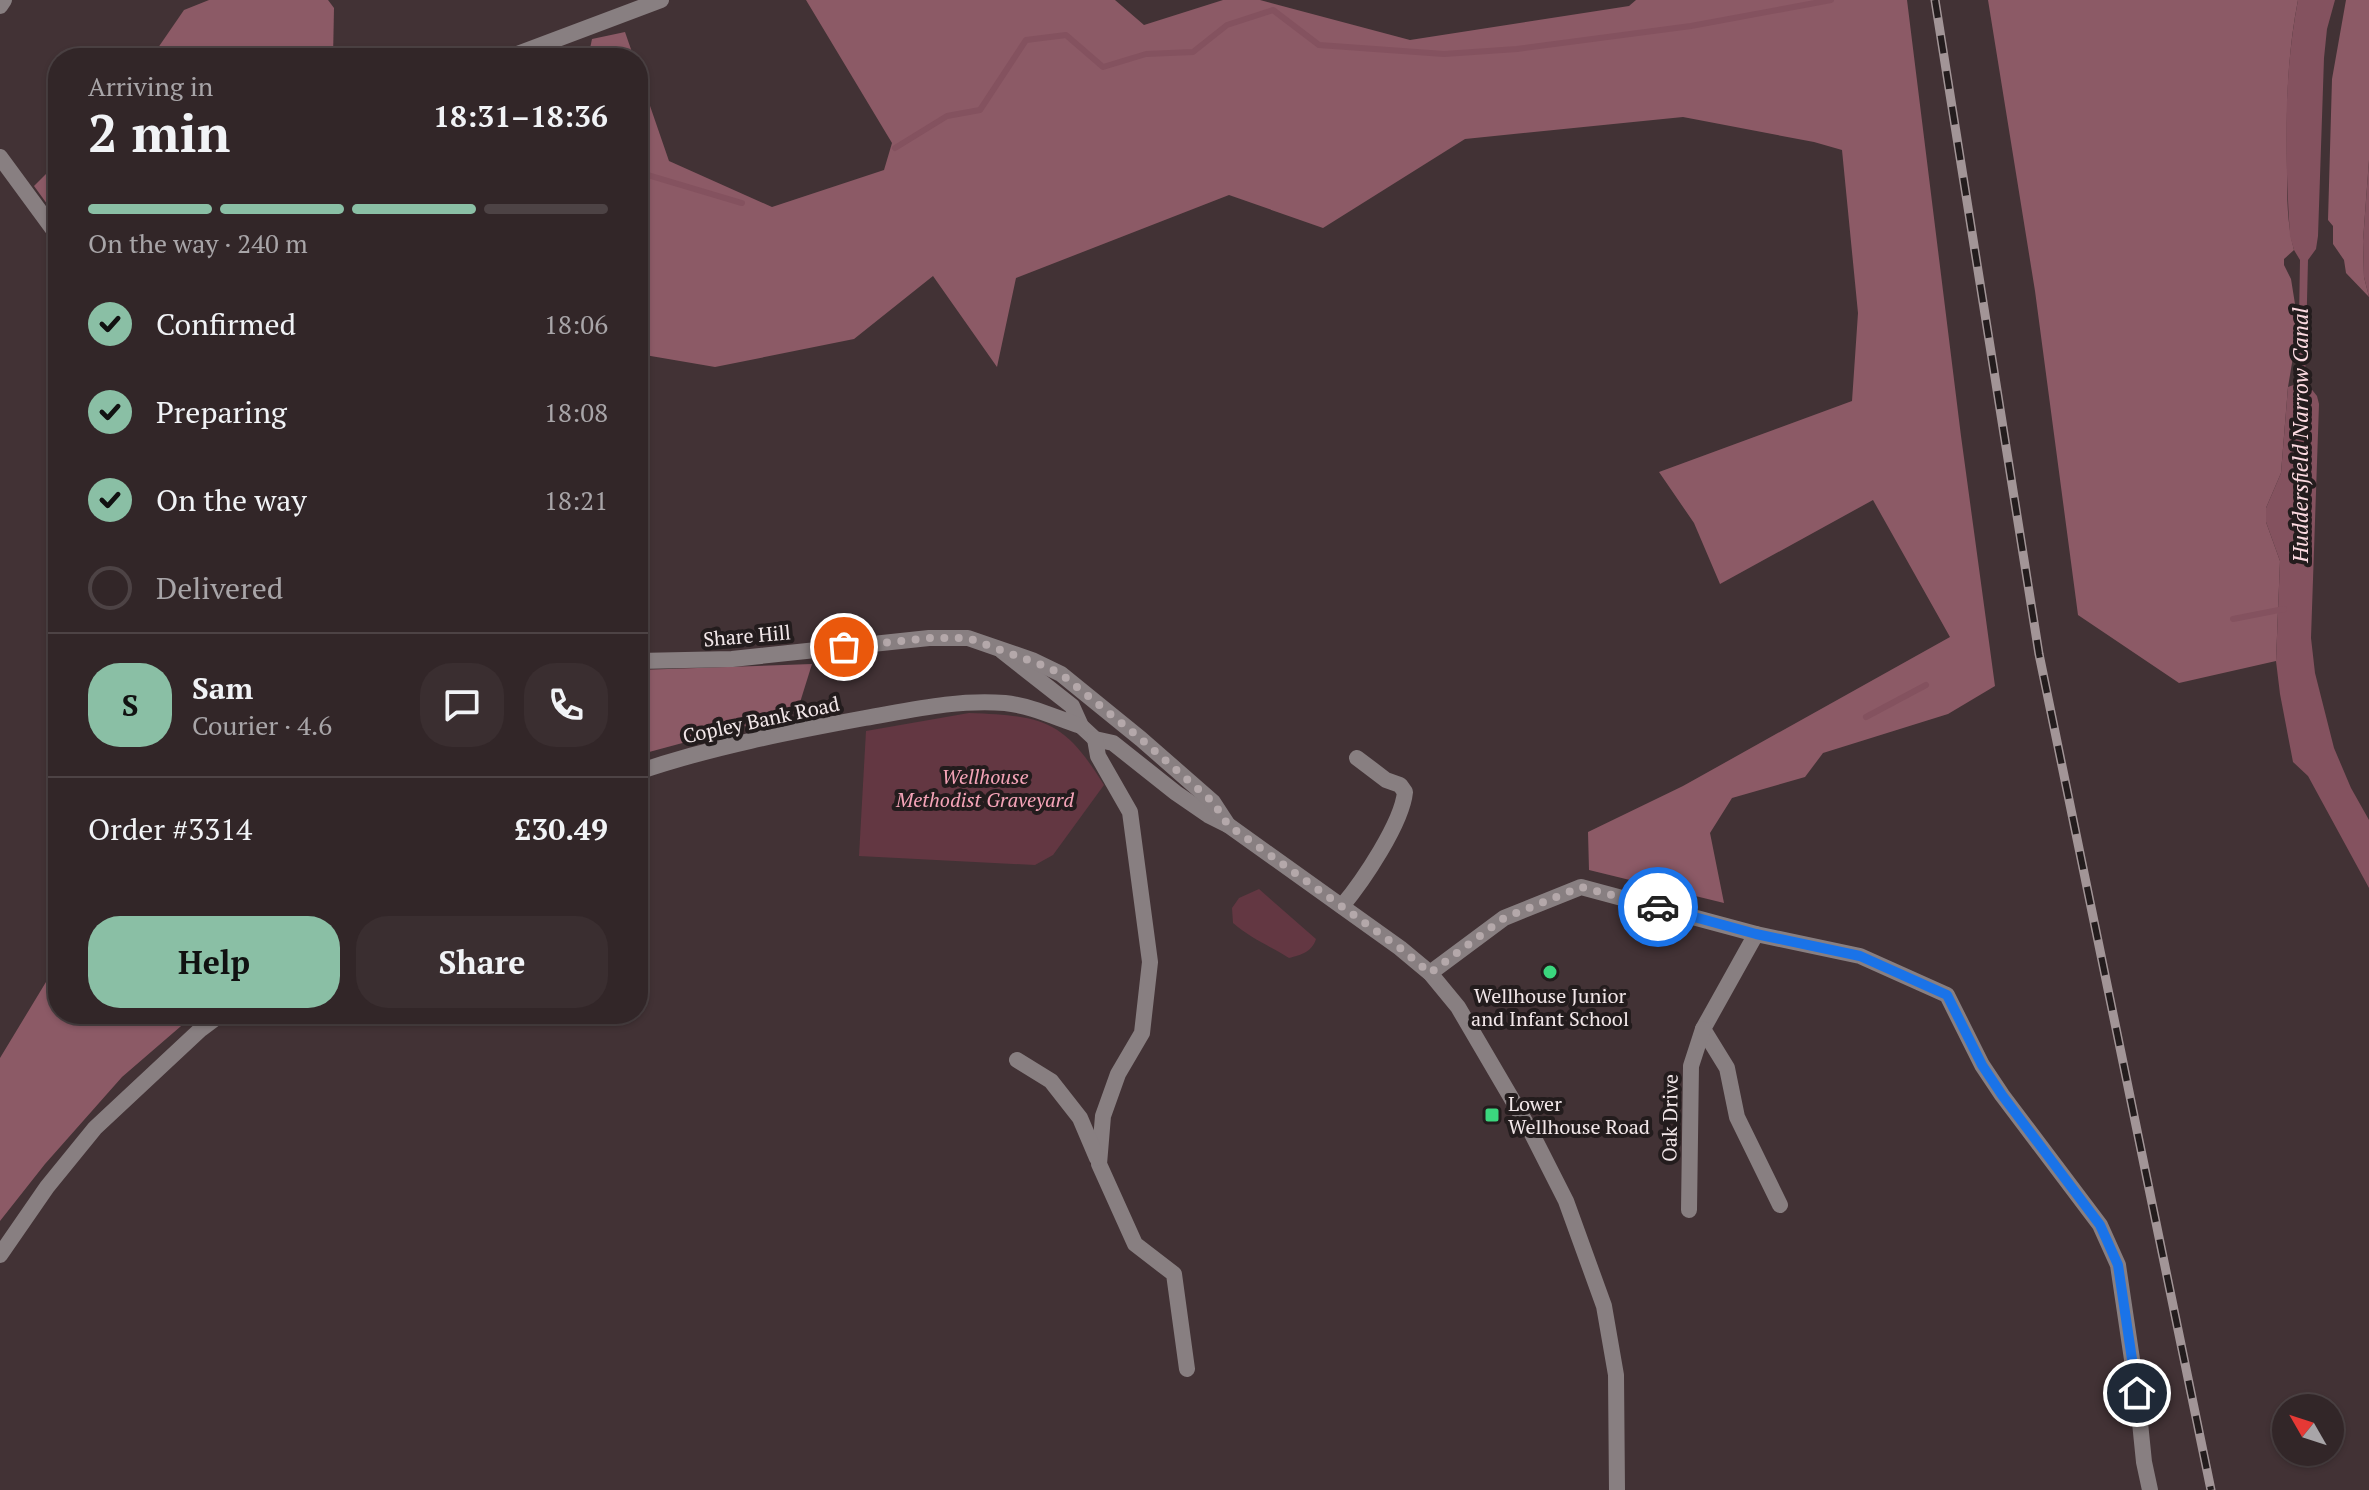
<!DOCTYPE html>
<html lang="en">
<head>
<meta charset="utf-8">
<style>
	body { margin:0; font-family:"PT Serif",serif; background:#3a2e30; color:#f1f3f6; height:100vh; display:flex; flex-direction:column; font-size:30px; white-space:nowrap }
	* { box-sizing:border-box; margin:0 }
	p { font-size:26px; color:#a8a5a8 }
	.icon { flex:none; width:44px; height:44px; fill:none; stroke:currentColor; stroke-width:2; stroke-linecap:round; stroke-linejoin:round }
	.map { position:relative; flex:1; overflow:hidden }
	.sheet { position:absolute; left:48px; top:48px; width:600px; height:976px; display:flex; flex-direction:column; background:#322628; border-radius:32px; box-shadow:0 2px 6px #0004,0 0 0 2px #4d4345 }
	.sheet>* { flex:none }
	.needle { width:52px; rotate:309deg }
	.fabs { position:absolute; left:2272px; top:1394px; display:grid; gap:16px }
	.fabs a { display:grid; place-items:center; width:72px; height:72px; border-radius:50%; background:#322628; box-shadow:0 2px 6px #0004,0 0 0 2px #4d4345; font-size:40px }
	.pin { position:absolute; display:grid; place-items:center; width:68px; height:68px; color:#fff; margin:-34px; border:4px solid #fff; border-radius:50%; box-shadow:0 2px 8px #0007 }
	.courier { position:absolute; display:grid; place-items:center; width:80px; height:80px; margin:-40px; border:6px solid #1a73e8; border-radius:50%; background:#fff; color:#222; box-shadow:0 2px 10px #0007 }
	.summary em { font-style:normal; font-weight:800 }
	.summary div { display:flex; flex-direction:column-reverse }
	.summary { display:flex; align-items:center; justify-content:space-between; height:136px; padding:0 40px }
	h1 { font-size:52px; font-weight:800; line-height:60px }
	.bar { display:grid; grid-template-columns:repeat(4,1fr); gap:12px 8px; align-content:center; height:96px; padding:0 40px }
	.bar i { height:10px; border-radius:6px; background:#4d4345 }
	.bar .current { background:#8abfa5 }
	.bar p { grid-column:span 4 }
	.line { display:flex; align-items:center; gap:20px; padding:0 40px; border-top:2px solid #4d4345 }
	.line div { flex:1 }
	.round { display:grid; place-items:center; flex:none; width:84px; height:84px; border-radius:32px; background:#3a2e30 }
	ol { padding:0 40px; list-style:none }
	li { display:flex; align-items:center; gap:24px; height:88px }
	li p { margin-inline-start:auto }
	li .icon { padding:8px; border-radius:50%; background:#8abfa5; color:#111; stroke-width:4 }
	li:last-child { color:#a8a5a8 }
	li i { width:44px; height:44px; border:4px solid #4d4345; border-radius:50% }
	.action { display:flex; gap:16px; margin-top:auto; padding:16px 40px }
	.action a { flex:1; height:92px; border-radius:32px; background:#8abfa5; color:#111; font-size:32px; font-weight:800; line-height:92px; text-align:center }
	.action a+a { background:#3a2e30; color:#f1f3f6 }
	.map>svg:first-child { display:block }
	.green { fill:#633742 }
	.forest { fill:#8c5a66 }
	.water { fill:#84525f }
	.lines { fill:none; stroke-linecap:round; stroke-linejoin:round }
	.stream { stroke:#84525f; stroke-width:6 }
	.minor { stroke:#887f81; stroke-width:16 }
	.tertiary { stroke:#887f81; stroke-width:16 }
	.rail-casing { stroke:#a29597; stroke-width:9 }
	.rail { stroke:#231c1d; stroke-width:6; stroke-dasharray:18; stroke-linecap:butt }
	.done { stroke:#b4a8aa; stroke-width:8; stroke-dasharray:0 14.4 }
	.route { stroke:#1a73e8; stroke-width:10 }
	.poi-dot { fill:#3bd77e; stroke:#231c1d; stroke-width:3 }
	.labels { text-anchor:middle; stroke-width:8; stroke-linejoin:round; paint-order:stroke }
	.street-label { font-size:20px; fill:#f2e7e9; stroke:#231c1d }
	.park-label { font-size:20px; font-style:italic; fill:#f5a4b8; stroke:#231c1d }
	.poi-label { font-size:20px; fill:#f2e7e9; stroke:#231c1d }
	.water-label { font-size:22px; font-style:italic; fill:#fcdae1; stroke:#231c1d }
</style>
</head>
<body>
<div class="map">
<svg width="2369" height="1490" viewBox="0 0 2369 1490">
	<rect width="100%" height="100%" fill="#423235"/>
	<!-- green -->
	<g class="green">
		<path d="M969,713C1043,716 1063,719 1104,785L1053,855L1035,865L859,856L866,731Z"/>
		<path d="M1259,889L1316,939C1312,952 1301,955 1289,958C1270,946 1250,938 1233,923L1232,908L1239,898Z"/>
	</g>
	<!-- forest -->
	<g class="forest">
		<path d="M209,0H328L334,8L333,58H151L184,10Z"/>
		<path d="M806,0H1115L1144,25L1223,0H1260L1410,40L1629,6L1636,0H1907L1961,436L1995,686L1948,714L1823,753L1805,777L1732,798L1710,833L1724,903L1589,870L1588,832L1683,786L1950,637L1873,500L1720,584L1694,523L1659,472L1852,401L1858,313L1842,150L1814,142L1683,117L1465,139L1323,228L1229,195L1016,278L997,367L933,276L854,339L715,367L639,354L638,71L669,161L772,207L884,170L892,143Z"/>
		<path d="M1988,0H2298C2287,55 2286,113 2287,169C2287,196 2287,224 2294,250L2284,259V265L2291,279L2295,304V345L2288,387L2281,473L2266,508V522L2280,561L2276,661L2179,683L2078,615L2035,291Z"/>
		<path d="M2346,0H2369V160L2363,241L2364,277L2369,297L2346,273L2344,260L2333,244V226L2328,220L2332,79Z"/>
		<path d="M625,32L634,58H588L592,39Z"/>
		<path d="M58,162V219L34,186Z"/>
		<path d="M812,664L797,712L638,755V670Z"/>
		<path d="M58,970V1014H195L122,1077L45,1164L0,1221V1058L46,982Z"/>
	</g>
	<!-- water -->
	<g class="water">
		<path d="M2298,0H2335L2327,29L2324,58L2318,236L2316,249L2308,260L2305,381L2317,396L2319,404L2311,638L2315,673L2334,748L2351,788L2369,820V888L2308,776L2293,762L2280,694L2276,661L2280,561L2266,522V508L2281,473L2288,387L2296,384L2298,380L2300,260L2294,250L2290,236C2285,158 2283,77 2298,0Z"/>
		<path d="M2369,160V297L2364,277L2363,241Z"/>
	</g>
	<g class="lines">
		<!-- stream -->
		<g class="stream">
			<path d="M895,148L947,116L980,110L1026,40L1066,35L1103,67L1146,54L1193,52L1227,25L1273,10L1319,45L1444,54L1517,49L1691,26L1831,0"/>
			<path d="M638,172L742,203"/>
			<path d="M2233,619L2284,609"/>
			<path d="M1866,717L1926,685"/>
		</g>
		<!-- minor -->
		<g class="minor">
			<path d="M0,6L4,0"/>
			<path d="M0,157L58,236"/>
			<path d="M1002,651L1072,706L1081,726L1095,739L1113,743L1176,793L1208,815L1228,825"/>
			<path d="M1095,739L1098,756L1130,812L1150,962L1142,1033L1118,1074L1103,1116L1099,1164L1135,1244L1174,1274L1187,1369"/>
			<path d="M638,772C711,747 789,732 865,718C911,710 958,699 1005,703C1032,706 1056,718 1081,726"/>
			<path d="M1342,906C1363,881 1402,823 1405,792L1400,785L1386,780L1357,758"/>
			<path d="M1756,934L1703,1029L1727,1068L1737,1117L1780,1205"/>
			<path d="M1430,973L1504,918L1581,887L1756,934L1860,956L1947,995L1982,1065L2002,1095L2100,1225L2118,1265L2137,1393L2144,1462L2150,1490"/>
			<path d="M1017,1060L1051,1081L1080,1118L1097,1158"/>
			<path d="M1689,1210L1691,1066L1703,1029"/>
			<path d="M0,1255L47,1187L95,1128L201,1029L221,1014"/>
		</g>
		<!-- tertiary -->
		<g class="tertiary">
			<path d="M507,58L661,0"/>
			<path d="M638,661L732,659L929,638H968L1032,660L1061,674L1141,739L1213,802L1228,825L1400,948L1430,973L1458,1007L1530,1130L1566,1201L1604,1306L1616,1375L1617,1490"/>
		</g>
		<defs>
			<path id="rail" d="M1935,0L2039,654L2211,1490"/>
		</defs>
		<!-- rail casing -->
		<use href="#rail" class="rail-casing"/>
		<!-- rail -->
		<use href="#rail" class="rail"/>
	</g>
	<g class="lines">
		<!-- done -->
		<path class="done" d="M844,647L929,638H968L1047,667L1061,674L1141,739L1213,802L1228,825L1400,948L1430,973L1504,918L1581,887L1658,907"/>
		<!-- route -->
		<path class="route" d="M1658,907L1756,934L1860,956L1947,995L1982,1065L2002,1095L2100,1225L2118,1265L2137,1393"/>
	</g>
	<!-- markers -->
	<g class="poi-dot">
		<circle cx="1550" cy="972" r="8"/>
		<rect x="1484" y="1107" width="16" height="16" rx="4"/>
	</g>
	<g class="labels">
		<!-- street labels -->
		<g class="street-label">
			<text transform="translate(747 636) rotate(-5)" y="7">Share Hill</text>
			<text transform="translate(761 720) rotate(-12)" y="7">Copley Bank Road</text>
			<text transform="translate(1670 1118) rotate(-89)" y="7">Oak Drive</text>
		</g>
		<!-- park labels -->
		<g class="park-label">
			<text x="985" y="784">Wellhouse<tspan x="985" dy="23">Methodist Graveyard</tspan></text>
		</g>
		<!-- poi labels -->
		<g class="poi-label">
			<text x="1550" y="1003">Wellhouse Junior<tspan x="1550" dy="23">and Infant School</tspan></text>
			<text x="1508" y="1111" text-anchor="start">Lower<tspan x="1508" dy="23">Wellhouse Road</tspan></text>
		</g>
		<!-- water labels -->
		<g class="water-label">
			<text transform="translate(2300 435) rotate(-90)" y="8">Huddersfield Narrow Canal</text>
		</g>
	</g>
</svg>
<div class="fabs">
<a><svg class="needle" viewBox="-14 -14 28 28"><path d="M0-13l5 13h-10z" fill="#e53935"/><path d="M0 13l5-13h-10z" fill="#a8a5a8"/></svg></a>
</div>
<div class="pin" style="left:844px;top:647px;background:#ea580c"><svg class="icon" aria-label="bag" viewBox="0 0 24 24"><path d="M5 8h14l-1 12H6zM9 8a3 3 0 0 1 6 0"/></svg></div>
<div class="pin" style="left:2137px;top:1393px;background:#1f2937"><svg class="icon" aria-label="home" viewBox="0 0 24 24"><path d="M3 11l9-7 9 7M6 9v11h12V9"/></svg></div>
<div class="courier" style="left:1658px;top:907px"><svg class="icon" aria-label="car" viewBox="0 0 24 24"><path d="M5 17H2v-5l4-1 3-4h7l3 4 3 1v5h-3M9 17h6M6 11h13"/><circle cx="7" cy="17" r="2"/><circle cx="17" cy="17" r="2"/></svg></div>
<section class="sheet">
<div class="summary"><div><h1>2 min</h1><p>Arriving in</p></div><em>18:31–18:36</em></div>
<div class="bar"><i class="current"></i><i class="current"></i><i class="current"></i><i></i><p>On the way · 240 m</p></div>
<ol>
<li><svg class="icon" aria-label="check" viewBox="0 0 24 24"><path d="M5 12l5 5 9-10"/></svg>Confirmed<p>18:06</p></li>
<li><svg class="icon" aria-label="check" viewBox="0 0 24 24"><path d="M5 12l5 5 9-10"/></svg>Preparing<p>18:08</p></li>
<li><svg class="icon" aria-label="check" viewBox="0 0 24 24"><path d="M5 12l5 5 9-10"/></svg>On the way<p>18:21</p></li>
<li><i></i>Delivered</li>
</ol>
<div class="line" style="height:144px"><b class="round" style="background:#8abfa5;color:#111">S</b><div><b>Sam</b><p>Courier · 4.6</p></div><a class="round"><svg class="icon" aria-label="chat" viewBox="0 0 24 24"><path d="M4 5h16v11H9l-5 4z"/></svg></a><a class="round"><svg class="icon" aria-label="phone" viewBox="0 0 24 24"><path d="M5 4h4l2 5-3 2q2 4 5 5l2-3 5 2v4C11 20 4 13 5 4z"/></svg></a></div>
<div class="line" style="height:104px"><div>Order #3314</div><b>£30.49</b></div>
<div class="action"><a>Help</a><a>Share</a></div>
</section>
</div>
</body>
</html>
